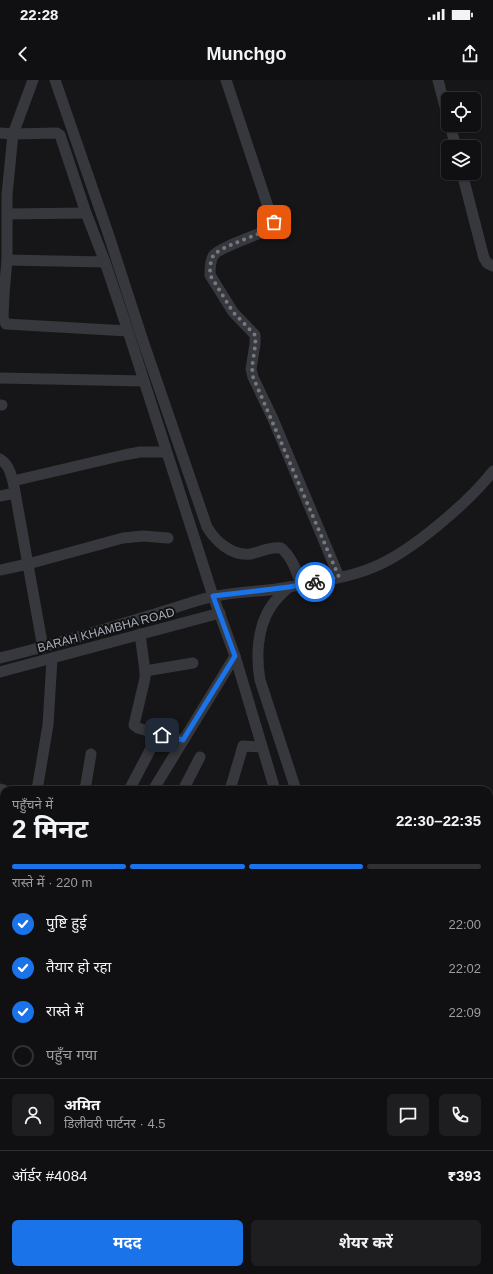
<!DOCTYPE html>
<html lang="hi">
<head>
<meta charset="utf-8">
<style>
	body { margin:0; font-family:Helvetica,"Noto Sans Devanagari",sans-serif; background:#1e1e20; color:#f1f3f6; height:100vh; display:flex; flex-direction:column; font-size:15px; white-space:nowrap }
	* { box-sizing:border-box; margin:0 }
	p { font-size:13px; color:#9c9d9f }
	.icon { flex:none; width:22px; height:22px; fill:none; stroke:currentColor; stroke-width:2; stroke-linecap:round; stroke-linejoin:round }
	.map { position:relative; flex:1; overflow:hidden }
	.side { position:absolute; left:0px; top:706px; width:493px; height:488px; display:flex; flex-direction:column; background:#101012; border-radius:12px 12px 0 0; box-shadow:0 1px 3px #0004,0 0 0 1px #303032 }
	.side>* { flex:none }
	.fabs { position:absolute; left:441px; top:12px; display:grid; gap:8px }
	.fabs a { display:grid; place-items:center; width:40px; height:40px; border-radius:6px; background:#101012; box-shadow:0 1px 3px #0004,0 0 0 1px #303032; font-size:20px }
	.pin { position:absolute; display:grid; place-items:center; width:34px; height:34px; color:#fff; margin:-17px; border-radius:8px; box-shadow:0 2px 6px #0006 }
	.courier { position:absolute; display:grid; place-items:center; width:40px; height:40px; margin:-20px; border:3px solid #1a73e8; border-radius:50%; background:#fff; color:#222; box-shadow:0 1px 5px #0007 }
	.overview em { font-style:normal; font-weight:700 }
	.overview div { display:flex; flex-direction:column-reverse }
	.overview { display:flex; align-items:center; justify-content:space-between; height:68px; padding:0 12px }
	h1 { font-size:26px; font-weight:700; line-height:30px }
	.bar { display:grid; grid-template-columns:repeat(4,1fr); gap:6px 4px; align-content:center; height:48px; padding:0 12px }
	.bar i { height:5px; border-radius:3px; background:#303032 }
	.bar .on { background:#1a73e8 }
	.bar p { grid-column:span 4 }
	.line { display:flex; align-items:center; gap:10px; padding:0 12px; border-top:1px solid #303032 }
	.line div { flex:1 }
	.round { display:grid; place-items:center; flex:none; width:42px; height:42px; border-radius:6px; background:#1e1e20 }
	ol { padding:0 12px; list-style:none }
	li { display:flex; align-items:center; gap:12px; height:44px }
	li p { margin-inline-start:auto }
	li .icon { padding:4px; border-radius:50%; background:#1a73e8; color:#fff; stroke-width:4 }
	li:last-child { color:#9c9d9f }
	li i { width:22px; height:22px; border:2px solid #303032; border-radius:50% }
	.primary-button { display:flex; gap:8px; margin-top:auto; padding:8px 12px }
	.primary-button a { flex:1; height:46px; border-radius:6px; background:#1a73e8; color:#fff; font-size:16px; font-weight:700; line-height:46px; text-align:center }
	.primary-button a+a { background:#1e1e20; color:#f1f3f6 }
	.status { display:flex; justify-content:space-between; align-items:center; height:28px; padding:0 20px; background:#101012; direction:ltr }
	.status svg { height:11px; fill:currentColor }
	header { display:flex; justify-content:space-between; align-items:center; height:52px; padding:0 12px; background:#101012; font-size:18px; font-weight:700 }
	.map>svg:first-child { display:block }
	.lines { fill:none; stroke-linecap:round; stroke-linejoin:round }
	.minor { stroke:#37383d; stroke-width:11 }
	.major { stroke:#53555c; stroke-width:14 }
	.rail-casing { stroke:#4a4c52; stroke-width:4 }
	.rail { stroke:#111113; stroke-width:2.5; stroke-dasharray:8; stroke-linecap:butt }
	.done { stroke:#757880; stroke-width:4; stroke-dasharray:0 7.2 }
	.route { stroke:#1a73e8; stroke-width:5 }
	.labels { text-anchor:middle; stroke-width:4; stroke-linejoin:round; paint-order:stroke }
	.street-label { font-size:12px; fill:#a8adb8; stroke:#111113 }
</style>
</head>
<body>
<div class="status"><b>22:28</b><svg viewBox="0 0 49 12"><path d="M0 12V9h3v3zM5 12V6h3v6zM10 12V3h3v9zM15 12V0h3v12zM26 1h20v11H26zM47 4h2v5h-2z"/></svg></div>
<header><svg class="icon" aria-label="back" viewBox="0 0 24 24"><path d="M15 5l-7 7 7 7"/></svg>Munchgo<svg class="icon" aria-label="share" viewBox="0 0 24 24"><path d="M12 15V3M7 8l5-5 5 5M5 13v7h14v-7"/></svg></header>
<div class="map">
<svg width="493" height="1194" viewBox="0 0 493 1194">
	<rect width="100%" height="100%" fill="#161618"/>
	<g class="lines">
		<!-- minor -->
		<g class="minor">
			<path d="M55,0L108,153L143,261L207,447C216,462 232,476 250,474C261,472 270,466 281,468C292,477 297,492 301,505"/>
			<path d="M226,0L273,142V146L270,149C260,154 217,168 213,176C210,182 210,189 210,195L233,232L255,255V264L251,289L253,297L273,339L339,497"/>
			<path d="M438,0L448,38"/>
			<path d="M450,45L456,67"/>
			<path d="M0,53L13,54L57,53L60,55L86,133L105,182L128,251L213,516L235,576L275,710"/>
			<path d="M462,93L484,178L487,183L493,186"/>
			<path d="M8,134L86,133"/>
			<path d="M7,180L105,182"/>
			<path d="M0,214H4L7,180V115L13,54L33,0"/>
			<path d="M4,214L3,238L6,244L128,251"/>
			<path d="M0,298L144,301"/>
			<path d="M0,325H2"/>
			<path d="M0,379C9,385 10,392 13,401L43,568"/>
			<path d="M13,401L124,375L140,372H166"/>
			<path d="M0,416L15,413"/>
			<path d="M0,490L28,484L123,458L143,456L168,458"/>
			<path d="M289,507C282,513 275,520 270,528C257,549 256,577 260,600L296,710"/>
			<path d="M140,554L145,591V598L134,645L138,648L161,655"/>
			<path d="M0,578C50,566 99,551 148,536C169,530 190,522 211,517C237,511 264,512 289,507C317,502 348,498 374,487C411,472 469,422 493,391"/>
			<path d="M145,591L193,583"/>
			<path d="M0,592L220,533"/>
			<path d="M0,709L4,710"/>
			<path d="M37,710L48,645L52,579"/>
			<path d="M85,710L91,674"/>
			<path d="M129,710L157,657L162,655L183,660"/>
			<path d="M153,710L235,576"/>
			<path d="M183,710L200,677"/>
			<path d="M230,710L243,666L262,667"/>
			<path d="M489,729L493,728"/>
			<path d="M0,794H4"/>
			<path d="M0,835H4"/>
			<path d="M0,949L4,937"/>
			<path d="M489,1031L493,1029"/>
			<path d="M0,1062L4,1052"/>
			<path d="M489,1098L493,1106"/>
			<path d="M489,1141L493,1165"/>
			<path d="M85,1190V1194"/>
			<path d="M359,1190L360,1194"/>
			<path d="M55,1194V1190"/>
			<path d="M157,1194V1190"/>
			<path d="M275,1194V1190"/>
		</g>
		<!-- major -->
		<g class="major">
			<path d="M489,1120L493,1118"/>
			<path d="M325,1194L336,1190"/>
		</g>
		<defs>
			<g id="rail">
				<path d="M489,772L493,771"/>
				<path d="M0,880H4"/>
				<path d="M0,895H4"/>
				<path d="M489,896H493"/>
			</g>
		</defs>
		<!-- rail casing -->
		<use href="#rail" class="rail-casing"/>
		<!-- rail -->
		<use href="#rail" class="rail"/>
	</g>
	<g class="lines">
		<!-- done -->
		<path class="done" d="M274,142L270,149C260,154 217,168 213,176C210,182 210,189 210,195L233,232L255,255C257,269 250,283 253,297L339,497L315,502"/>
		<!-- route -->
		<path class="route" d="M162,655L183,660L235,576L213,516L289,507L315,502"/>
	</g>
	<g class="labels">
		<!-- street labels -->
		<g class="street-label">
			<text transform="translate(106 550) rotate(-15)" y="4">BARAH KHAMBHA ROAD</text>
		</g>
	</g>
</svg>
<div class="fabs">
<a><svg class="icon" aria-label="locate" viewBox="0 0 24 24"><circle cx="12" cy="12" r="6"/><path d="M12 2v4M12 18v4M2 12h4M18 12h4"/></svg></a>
<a><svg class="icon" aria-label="layers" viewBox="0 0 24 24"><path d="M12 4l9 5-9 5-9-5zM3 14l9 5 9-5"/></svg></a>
</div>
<div class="pin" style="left:274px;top:142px;background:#ea580c"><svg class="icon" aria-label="bag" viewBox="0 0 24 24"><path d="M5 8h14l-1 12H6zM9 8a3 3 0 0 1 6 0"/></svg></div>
<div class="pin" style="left:162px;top:655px;background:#1f2937"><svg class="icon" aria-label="home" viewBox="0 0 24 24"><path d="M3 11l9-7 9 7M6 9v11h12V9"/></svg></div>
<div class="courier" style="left:315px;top:502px"><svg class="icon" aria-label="bike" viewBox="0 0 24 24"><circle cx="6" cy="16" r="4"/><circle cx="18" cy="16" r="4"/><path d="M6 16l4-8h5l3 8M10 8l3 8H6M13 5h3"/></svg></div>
<section class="side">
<div class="overview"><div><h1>2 मिनट</h1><p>पहुँचने में</p></div><em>22:30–22:35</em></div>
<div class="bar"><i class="on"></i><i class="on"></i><i class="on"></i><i></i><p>रास्ते में · 220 m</p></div>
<ol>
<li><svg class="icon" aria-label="check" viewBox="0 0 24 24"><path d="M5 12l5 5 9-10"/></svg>पुष्टि हुई<p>22:00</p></li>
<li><svg class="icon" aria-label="check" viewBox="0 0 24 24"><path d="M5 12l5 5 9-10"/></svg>तैयार हो रहा<p>22:02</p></li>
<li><svg class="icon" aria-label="check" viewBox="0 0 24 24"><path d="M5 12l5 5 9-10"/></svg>रास्ते में<p>22:09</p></li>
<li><i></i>पहुँच गया</li>
</ol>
<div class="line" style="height:72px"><a class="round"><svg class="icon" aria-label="person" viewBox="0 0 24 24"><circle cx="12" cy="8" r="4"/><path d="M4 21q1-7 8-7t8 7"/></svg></a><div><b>अमित</b><p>डिलीवरी पार्टनर · 4.5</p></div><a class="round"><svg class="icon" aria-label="chat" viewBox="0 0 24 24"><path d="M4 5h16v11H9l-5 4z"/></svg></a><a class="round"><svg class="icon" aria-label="phone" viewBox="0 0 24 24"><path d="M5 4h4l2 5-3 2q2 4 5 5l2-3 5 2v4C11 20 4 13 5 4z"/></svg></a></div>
<div class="line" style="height:52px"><div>ऑर्डर #4084</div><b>₹393</b></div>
<div class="primary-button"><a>मदद</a><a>शेयर करें</a></div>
</section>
</div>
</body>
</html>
